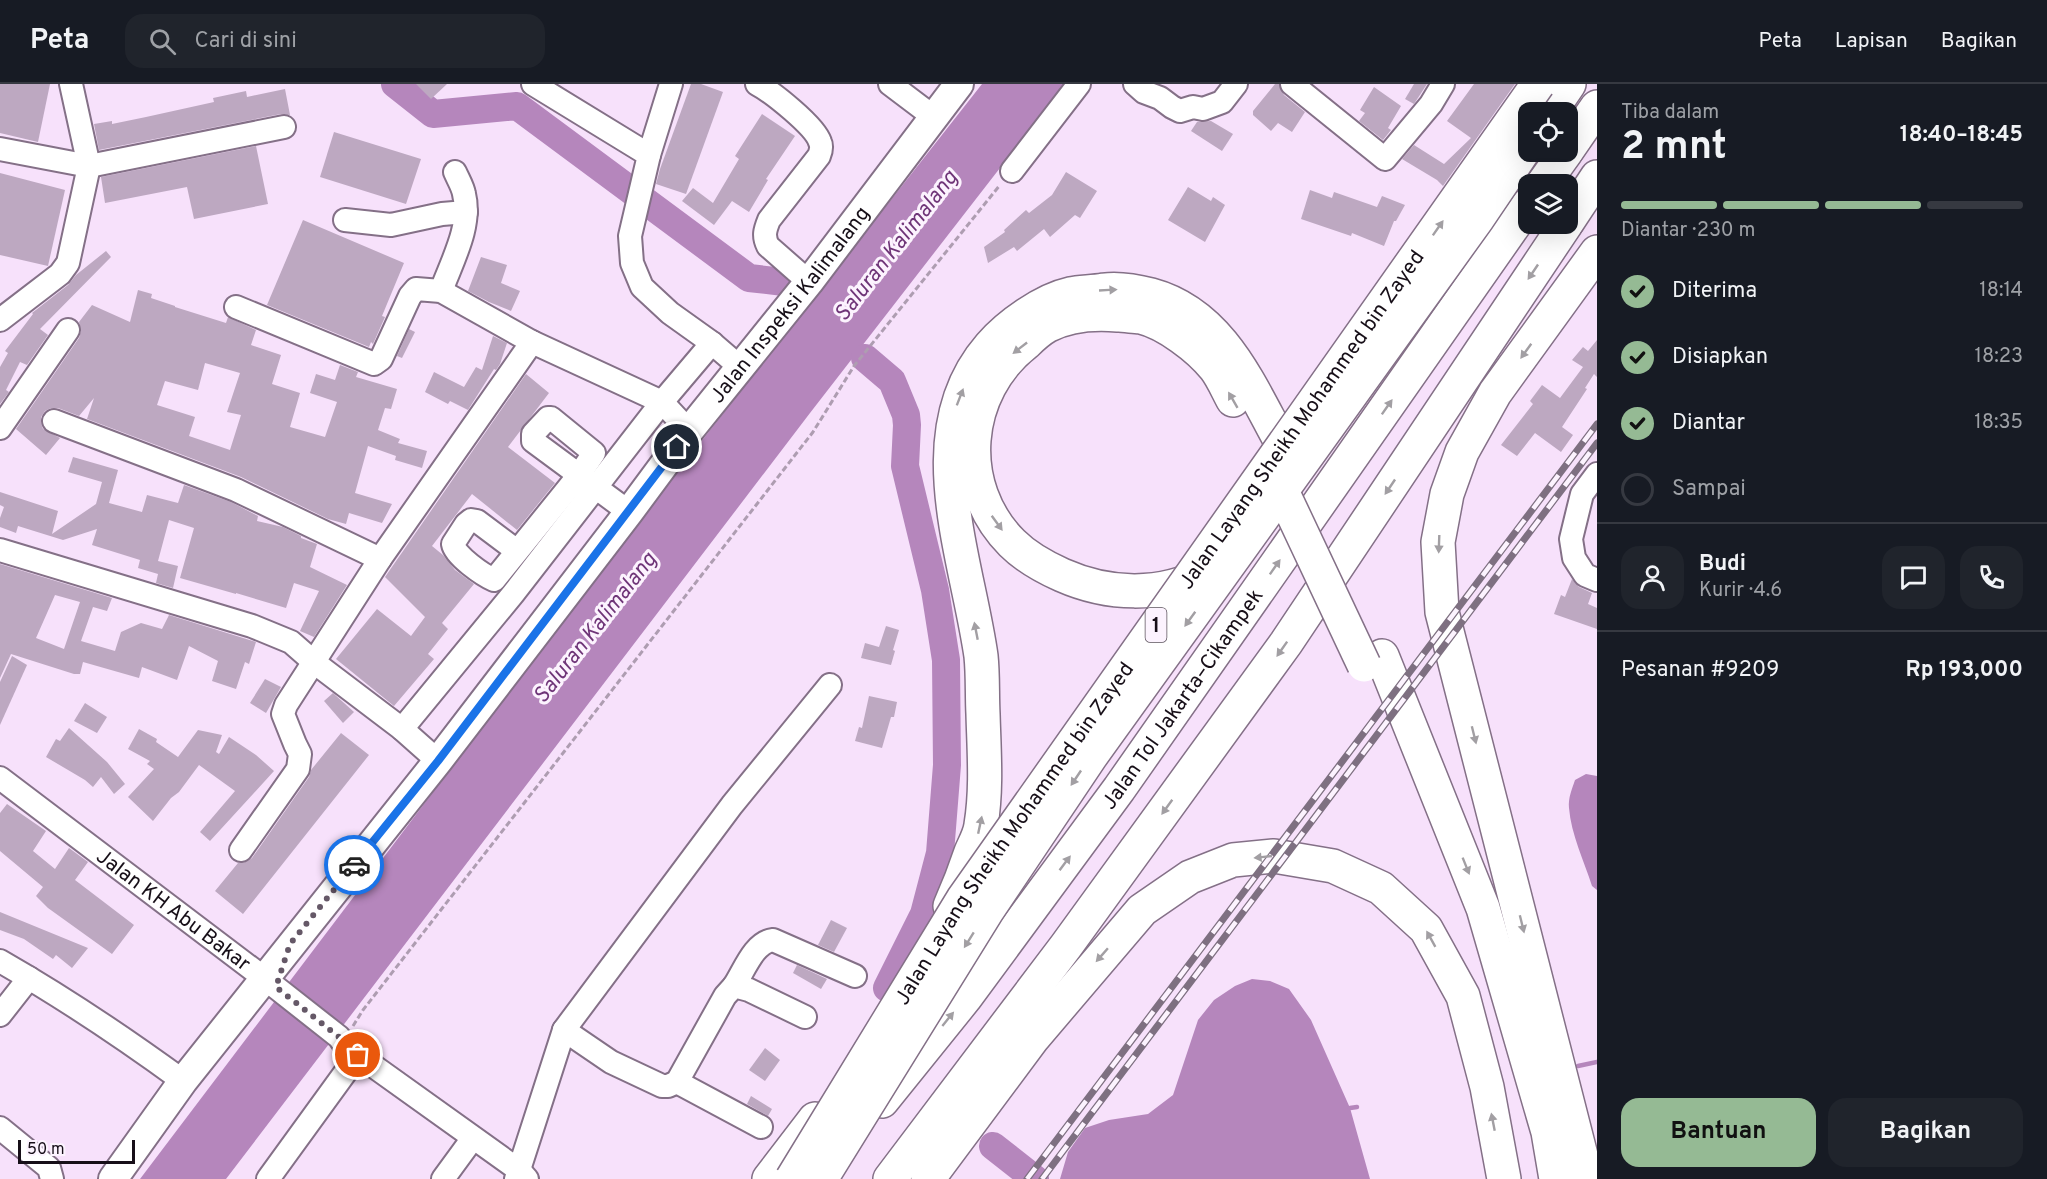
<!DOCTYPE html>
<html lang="id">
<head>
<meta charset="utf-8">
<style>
	body { margin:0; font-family:Overpass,sans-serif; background:#20242c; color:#f1f3f6; height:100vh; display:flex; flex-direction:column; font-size:22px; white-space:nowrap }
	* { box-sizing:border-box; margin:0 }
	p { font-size:20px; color:#9ea1a6 }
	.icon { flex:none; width:33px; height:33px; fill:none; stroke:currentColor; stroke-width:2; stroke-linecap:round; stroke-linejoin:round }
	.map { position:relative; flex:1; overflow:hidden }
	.panel { display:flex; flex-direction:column; background:#171b24; width:450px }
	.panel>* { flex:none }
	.fabs { position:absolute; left:1518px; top:18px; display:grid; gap:12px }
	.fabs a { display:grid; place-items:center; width:60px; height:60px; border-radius:12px; background:#171b24; box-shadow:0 6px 24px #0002; font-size:30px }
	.scale { position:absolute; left:18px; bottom:15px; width:117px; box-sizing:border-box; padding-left:6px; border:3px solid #170f18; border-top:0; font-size:16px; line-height:21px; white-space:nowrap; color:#170f18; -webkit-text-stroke:4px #fcf3fe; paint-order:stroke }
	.pin { position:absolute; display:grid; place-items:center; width:51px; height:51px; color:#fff; margin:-26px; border:3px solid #fff; border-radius:50%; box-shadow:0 2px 6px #0007 }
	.courier { position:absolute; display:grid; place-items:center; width:60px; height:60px; margin:-30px; border:4px solid #1a73e8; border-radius:50%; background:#fff; color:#222; box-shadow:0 2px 8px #0007 }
	.overview em { font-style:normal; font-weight:700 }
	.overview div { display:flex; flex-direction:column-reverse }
	.overview { display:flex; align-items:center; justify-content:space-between; height:102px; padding:0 24px }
	h1 { font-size:39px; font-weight:700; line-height:45px }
	.bar { display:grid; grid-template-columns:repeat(4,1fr); gap:9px 6px; align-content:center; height:72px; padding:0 24px }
	.bar i { height:8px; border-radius:4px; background:#363941 }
	.bar .current { background:#95ba94 }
	.bar p { grid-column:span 4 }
	.line { display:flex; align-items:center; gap:15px; padding:0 24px; border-top:2px solid #363941 }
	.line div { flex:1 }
	.round { display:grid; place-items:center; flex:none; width:63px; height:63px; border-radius:18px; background:#20242c }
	ol { padding:0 24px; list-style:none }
	li { display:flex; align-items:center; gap:18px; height:66px }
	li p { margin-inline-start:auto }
	li .icon { padding:6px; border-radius:50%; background:#95ba94; color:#111; stroke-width:4 }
	li:last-child { color:#9ea1a6 }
	li i { width:33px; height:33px; border:3px solid #363941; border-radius:50% }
	.cta { display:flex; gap:12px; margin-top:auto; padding:12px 24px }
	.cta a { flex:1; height:69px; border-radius:18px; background:#95ba94; color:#111; font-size:24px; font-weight:700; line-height:69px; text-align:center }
	.cta a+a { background:#20242c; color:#f1f3f6 }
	header { display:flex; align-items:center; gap:36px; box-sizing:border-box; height:84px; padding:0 30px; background:#171b24; border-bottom:2px solid #363941 }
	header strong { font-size:28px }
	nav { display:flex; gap:33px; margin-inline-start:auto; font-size:21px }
	.search { width:420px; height:54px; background:#20242c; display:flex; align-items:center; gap:15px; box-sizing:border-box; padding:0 21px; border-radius:18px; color:#9ea1a6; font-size:22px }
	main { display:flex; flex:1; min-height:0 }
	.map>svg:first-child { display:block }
	.water { fill:#b586bc }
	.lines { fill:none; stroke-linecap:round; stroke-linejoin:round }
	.stream { stroke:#b586bc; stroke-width:4.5 }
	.river { stroke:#b586bc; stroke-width:28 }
	.building { fill:#bda8c1; fill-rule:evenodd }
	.minor-casing { stroke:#847087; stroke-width:26 }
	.major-casing { stroke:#847087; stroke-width:32 }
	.highway-casing { stroke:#847087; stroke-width:36 }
	.path { stroke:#ae9db1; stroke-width:3; stroke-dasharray:6 3; stroke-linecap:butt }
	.minor { stroke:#fff; stroke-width:22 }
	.major { stroke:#fff; stroke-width:28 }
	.highway { stroke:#fff; stroke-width:33 }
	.rail-casing { stroke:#7e7081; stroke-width:7 }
	.rail { stroke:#fcf3fe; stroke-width:4.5; stroke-dasharray:14; stroke-linecap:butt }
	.highway-bridge-casing { stroke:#847087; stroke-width:36; stroke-linecap:butt }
	.highway-bridge { stroke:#fff; stroke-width:33 }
	.oneway { fill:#a29fa3 }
	.done { stroke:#655867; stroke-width:6; stroke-dasharray:0 10.8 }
	.route { stroke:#1a73e8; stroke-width:8 }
	.labels { text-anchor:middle; stroke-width:6; stroke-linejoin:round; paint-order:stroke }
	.shield { fill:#fcf3fe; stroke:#5c535d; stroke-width:1.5 }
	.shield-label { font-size:20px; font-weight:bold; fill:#170f18 }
	.street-label { font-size:21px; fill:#170f18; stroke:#fcf3fe }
	.water-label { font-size:22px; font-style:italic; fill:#6f3578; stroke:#fcf3fe }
</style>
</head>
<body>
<header>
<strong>Peta</strong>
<div class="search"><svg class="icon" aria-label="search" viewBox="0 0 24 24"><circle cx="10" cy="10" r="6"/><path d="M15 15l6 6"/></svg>Cari di sini</div>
<nav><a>Peta</a><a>Lapisan</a><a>Bagikan</a></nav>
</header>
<main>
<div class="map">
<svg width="1597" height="1095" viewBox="0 0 1597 1095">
	<rect width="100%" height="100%" fill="#f7e1fb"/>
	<!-- water -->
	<g class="water">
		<path d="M982,0H1065L810,329L226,1095H140L630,448Z"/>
		<path d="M1586,690L1597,692V806L1592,802C1584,777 1571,750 1569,724C1568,714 1572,705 1575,696Z"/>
		<path d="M1252,895L1270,897L1289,905L1311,936L1350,1024L1370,1095H1060L1068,1068L1085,1044L1109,1036L1148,1030L1173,1011L1198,936L1214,916L1235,902Z"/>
	</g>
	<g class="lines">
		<!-- stream -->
		<g class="stream">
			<path d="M1578,982L1597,978"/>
			<path d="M1350,1024L1357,1023"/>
		</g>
		<!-- river -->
		<g class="river">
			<path d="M395,0L433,30L517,22L749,194L784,198"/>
			<path d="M865,274L892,297L906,331L907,341L905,382L935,506L946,576L947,681L940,769L924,830L887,904"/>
			<path d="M993,1062L1035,1095"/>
		</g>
	</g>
	<!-- building -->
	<g class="building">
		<path d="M0,0H50L38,58L0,49Z"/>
		<path d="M416,0H447L431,15Z"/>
		<path d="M691,0H701L723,8L686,110L656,100L660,85Z"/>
		<path d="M1275,0H1279L1284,11L1305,28L1292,48L1278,39L1271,47L1253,31V27Z"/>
		<path d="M1414,0H1427L1414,20L1405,15Z"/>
		<path d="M1474,0H1515L1443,102L1437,96L1402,75L1414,61L1444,80L1471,54L1447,37Z"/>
		<path d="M1374,3L1401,22L1388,44L1391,46L1383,56L1359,37L1365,29L1360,26Z"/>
		<path d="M285,5L290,31L281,30L99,66L94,40L112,37V40L146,33L214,18L213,14L246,7L247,13Z"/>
		<path d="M762,30L795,52L766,95L768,96L749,128L732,117L714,141L682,117L693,104L713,119L739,75L735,72Z"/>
		<path d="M1211,37L1233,50L1222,67L1191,47L1197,38Z"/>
		<path d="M334,48L421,75L406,120L320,93Z"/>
		<path d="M256,62L268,120L194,135L187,103L105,119L101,93Z"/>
		<path d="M1066,88L1097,107L1080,134L1075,131L1050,153L1044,145L1017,167L1014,163L988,179L984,163L1005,148L1004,146L1026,126L1029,129L1052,111Z"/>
		<path d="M0,89L65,106L48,182L0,171Z"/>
		<path d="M1188,103L1211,117L1213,113L1225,121L1205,158L1168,136Z"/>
		<path d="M1310,106L1332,114L1334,108L1377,123L1382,112L1405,121L1396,137H1394L1384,162L1352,149L1351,152L1301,135Z"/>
		<path d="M303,136L404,179L382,232L385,233L373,260L371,258L369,263L267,221Z"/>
		<path d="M106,167L111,173L40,245L48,251L27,281L20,278L6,306L9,308L0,320V283L8,269L5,267L33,230L32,229L68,201L76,191Z"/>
		<path d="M481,173L507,181L501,199L520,207L511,227L489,218L468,207Z"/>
		<path d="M138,206L152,210L151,214L175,222V223L226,239L228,233L256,246L251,261L281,271L272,300L300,309L290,343L325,353L337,318L310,309L316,290L335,296L340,281L358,288L356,293L397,305L391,325L385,324L378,346L400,355L398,359L427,367L422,384L395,376L396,372L368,362L355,409L392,420L382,439L349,429L346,440L328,435L241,393L87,335L94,314L79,332L58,324H51L45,327L41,333V339L43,345L60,354L46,371L16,345L79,254L81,247L79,238L92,221L130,238ZM205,279L240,289L227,328L241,331L230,366L189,352L195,333L157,321L165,297L198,306Z"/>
		<path d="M409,245L415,248L402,274L397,272Z"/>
		<path d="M493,252L507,259L500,280L496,286L494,285L468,326L450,317L448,320L425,308L434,288L464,303L476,283L482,286Z"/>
		<path d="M1597,256V293L1594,290L1585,304L1587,305L1562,343L1573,351L1561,368L1535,349L1517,372L1501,361L1533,320L1530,317L1542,301L1560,314L1583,283L1572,276L1583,263L1588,267Z"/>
		<path d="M526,290L549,309L508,363L555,399L517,446L472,410L432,462L443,471L455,486L474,500L442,539L448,545L428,570L434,575L394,622L336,575L377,525L411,552L425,533L385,493Z"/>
		<path d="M73,373L118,386L109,419L142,428L147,411L178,419L184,401L231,418L258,432L257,437L283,443L301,452V454L317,460L310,483L347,501L314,553L300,547L319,507L294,499L286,524L236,509V510L180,494L194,444L169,436L158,477L178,482L173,504L156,499L158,490L138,484L140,476L92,461L97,445L63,456L18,442L16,449L0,443V434L4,423L0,421V408L58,427L52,450L96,420L102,398L68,388Z"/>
		<path d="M0,480L112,514L107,527L93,523L81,557L115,567L121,548L141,539L162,545L169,531L256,558L249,580L245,578L236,605L212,597L218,577L189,562L177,596L142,583L139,594L83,578L80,590H74L11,570L0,594ZM55,511L80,518L64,565L36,554Z"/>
		<path d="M1572,495L1579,503L1592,509L1588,520L1597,524V545L1554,530L1561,511L1565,513Z"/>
		<path d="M886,542L899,546L893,566L895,567L891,581L861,574L865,559L879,563Z"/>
		<path d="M12,572L27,581L0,641V598Z"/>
		<path d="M265,595L281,603L266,629L250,619Z"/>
		<path d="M333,609L354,628L343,639L324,617Z"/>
		<path d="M869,612L897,618L894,633H891L882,664L855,657L859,643L862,644Z"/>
		<path d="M85,619L107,633L97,649L74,637Z"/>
		<path d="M69,644L107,678L125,700L114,710L101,693L93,703L85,696L46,673L56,655L60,657Z"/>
		<path d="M139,645L157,655L156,658L178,673L198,646L222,651L216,668L219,670L229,653L256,671L274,687L210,757L200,748L235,707L199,681L179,708L171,714L153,737L128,713L154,685L147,680L150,677L128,665Z"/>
		<path d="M341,649L369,671L243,830L215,807L238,779L246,778L252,774L309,693L311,686Z"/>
		<path d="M7,720L46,747L33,767L55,785L69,764L88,778L75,796L134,841L112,870L48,824L36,812L43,803L0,767V729Z"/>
		<path d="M0,828L88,864L72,884L56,871L53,875L24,855L0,846Z"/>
		<path d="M831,836L847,844L834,868L818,861Z"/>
		<path d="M797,881L827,895L821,905L793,889Z"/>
		<path d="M765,964L780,976L765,997L749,986Z"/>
		<path d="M751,1012L772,1025L768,1032L747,1020Z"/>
	</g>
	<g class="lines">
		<defs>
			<g id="minor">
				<path d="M533,0L649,71L630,152L632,179L642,203L670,229L712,259L741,284"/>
				<path d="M757,0C772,8 815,42 820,58C822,62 821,67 819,72L769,136C765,146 763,152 768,162L809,198"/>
				<path d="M890,0L935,34"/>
				<path d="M1135,0L1144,8L1160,14L1172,23L1180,27L1193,23L1203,25L1222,18L1236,0"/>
				<path d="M1292,0L1385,75L1431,20L1443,0"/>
				<path d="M0,65L89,82L284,43"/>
				<path d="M649,71L671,0"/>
				<path d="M1012,87L1079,0"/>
				<path d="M345,136L391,141L442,130L466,128"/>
				<path d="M441,207C452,177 472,142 464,110C463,103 458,95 455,88"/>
				<path d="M236,223L374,280L381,275L410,212L416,205L441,207L532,258L662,318L689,347"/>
				<path d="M0,236L60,190L68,179L89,82L71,0"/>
				<path d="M54,337L236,406L380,475L286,621L283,630L295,660L300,670L298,685L241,766"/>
				<path d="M0,344L68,246"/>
				<path d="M1597,390L1582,410L1571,455L1574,474L1585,491L1597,496"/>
				<path d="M0,466L252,542L291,558L315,579L402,645L438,677"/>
				<path d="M517,467L477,437L471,436L466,440L453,460C455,472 483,491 494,496L579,391L594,369L551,334H548L533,350V357L579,391L629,428"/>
				<path d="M380,475L532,258"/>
				<path d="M402,645L513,510L662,318L712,259"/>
				<path id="s1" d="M0,694L264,894L339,953L343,959L358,971L520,1087L527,1095"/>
				<path d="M0,877C63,913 124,954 183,997"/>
				<path d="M734,902C744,887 754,858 773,856L855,892"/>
				<path d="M0,931L29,894"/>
				<path d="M564,946L611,978L662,1002H668L677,998L725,912L734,902L749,906L805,933"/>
				<path d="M677,998L761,1043"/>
				<path d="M0,1044L49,1084L52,1095"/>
				<path d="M268,1095L358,971"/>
				<path d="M443,1095L473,1054"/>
				<path d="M516,1095L564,946L732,721L830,601"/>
			</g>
			<g id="major">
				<path id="s2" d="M113,1095L183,997L438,677L629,428L689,347L809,198L959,0"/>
			</g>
			<g id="highway">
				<path d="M1550,28L1569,0"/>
				<path d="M1568,65L1597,23"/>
				<path d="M1543,100L1566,68"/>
				<path d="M1568,137L1597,93"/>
				<path d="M1206,489C1161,514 1107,511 1062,491C1044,483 1026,473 1012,459C955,402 963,308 1026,259C1032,253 1040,246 1047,242C1068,231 1095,229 1118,231C1126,232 1134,232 1141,233C1166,239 1199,264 1215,284C1222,293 1227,305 1233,316"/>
				<path d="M1382,572L1483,824L1548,1048L1556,1095"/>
				<path d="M950,822C958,804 965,786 971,768C975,759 980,750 981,741C987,704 984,667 983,630C982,611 983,591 981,572C967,473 915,348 990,262C1008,241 1043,216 1070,210C1081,208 1093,208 1104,206C1119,204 1136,207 1151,211C1221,230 1249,300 1281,358"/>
				<path id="s3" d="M882,1017L965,914L1119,705L1528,121"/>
				<path d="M769,1095L815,1035"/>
				<path d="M890,1095L1066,862L1286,559L1566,140"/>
				<path d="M928,1095L1033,954L1142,826L1190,793L1233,776L1274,772L1333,782L1381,804L1426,845L1463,912L1487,1003L1504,1095"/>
				<path d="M1587,1095L1442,528L1438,458L1447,410L1462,368L1495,309L1597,168"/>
			</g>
		</defs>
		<!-- minor casing -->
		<use href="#minor" class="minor-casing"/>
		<!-- major casing -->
		<use href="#major" class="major-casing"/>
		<!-- highway casing -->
		<use href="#highway" class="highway-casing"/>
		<!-- path -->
		<path class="path" d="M353,942L363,926L813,348L854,282L1000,101"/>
		<!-- minor -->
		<use href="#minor" class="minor"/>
		<!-- major -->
		<use href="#major" class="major"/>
		<!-- highway -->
		<use href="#highway" class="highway"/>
		<defs>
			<g id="rail">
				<path d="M1027,1095L1597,340"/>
				<path d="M1042,1095L1597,359"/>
			</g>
		</defs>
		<!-- rail casing -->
		<use href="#rail" class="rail-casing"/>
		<!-- rail -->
		<use href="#rail" class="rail"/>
		<defs>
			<g id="highway-bridge">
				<path d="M1274,390L1364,581"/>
				<path id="s4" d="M792,1095L963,815L1538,0"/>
				<path d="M821,1095L987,827L1091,672L1478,134L1528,60"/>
			</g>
		</defs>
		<!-- highway-bridge casing -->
		<use href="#highway-bridge" class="highway-bridge-casing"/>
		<!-- highway-bridge -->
		<use href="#highway-bridge" class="highway-bridge"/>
	</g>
	<!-- one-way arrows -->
	<defs><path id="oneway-solid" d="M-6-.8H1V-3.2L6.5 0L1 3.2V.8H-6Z" transform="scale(1.5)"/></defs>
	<g class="oneway">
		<use href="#oneway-solid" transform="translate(1438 144) rotate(-55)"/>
		<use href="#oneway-solid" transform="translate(1533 188) rotate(124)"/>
		<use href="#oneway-solid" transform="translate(1108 206) rotate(-3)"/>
		<use href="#oneway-solid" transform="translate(1020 264) rotate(142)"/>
		<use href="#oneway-solid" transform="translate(1526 267) rotate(126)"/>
		<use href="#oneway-solid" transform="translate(960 313) rotate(-69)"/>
		<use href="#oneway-solid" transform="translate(1233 316) rotate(-120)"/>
		<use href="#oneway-solid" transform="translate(1387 323) rotate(-55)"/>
		<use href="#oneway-solid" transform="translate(1390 403) rotate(124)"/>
		<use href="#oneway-solid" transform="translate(997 439) rotate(54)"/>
		<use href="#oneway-solid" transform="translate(1439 460) rotate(92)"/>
		<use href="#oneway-solid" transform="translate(1275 483) rotate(-55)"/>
		<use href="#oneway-solid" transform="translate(1190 535) rotate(126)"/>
		<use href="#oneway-solid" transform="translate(976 547) rotate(-101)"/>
		<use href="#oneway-solid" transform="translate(1282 565) rotate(125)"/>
		<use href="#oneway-solid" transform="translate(1474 651) rotate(76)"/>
		<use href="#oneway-solid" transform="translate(1076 694) rotate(124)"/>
		<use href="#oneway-solid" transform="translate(1167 723) rotate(126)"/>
		<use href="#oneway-solid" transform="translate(980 741) rotate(-78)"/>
		<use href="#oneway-solid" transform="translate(1263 773) rotate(174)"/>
		<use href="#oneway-solid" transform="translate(1065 779) rotate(-53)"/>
		<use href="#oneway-solid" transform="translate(1466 782) rotate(68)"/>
		<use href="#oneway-solid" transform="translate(1522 840) rotate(76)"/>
		<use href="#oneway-solid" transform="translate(1431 855) rotate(-119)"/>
		<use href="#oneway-solid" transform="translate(969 856) rotate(122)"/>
		<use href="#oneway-solid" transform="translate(1102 871) rotate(131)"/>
		<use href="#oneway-solid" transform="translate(948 935) rotate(-51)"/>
		<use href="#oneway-solid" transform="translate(1493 1038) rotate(-101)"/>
	</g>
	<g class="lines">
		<!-- done -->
		<path class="done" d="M354,781L290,860L276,903L339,953L358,971"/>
		<!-- route -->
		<path class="route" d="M354,781L438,677L677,363"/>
	</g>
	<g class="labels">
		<!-- shield labels -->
		<rect class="shield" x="1145.5" y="524" width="21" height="34" rx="4.5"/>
		<g class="shield-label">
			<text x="1156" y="548">1</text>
		</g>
		<!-- street labels -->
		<g class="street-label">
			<text dy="7" stroke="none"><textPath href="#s2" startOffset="1106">Jalan Inspeksi Kalimalang</textPath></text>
			<text dy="7" stroke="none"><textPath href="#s4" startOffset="915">Jalan Layang Sheikh Mohammed bin Zayed</textPath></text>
			<text dy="7" stroke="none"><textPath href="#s3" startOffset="502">Jalan Tol Jakarta–Cikampek</textPath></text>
			<text dy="7" stroke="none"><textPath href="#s4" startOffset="411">Jalan Layang Sheikh Mohammed bin Zayed</textPath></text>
			<text dy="7" stroke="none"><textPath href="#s1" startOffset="218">Jalan KH Abu Bakar</textPath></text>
		</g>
		<!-- water labels -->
		<g class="water-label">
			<text transform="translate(895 161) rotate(-52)" y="8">Saluran Kalimalang</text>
			<text transform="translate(594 543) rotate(-52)" y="8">Saluran Kalimalang</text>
		</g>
	</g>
</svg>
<div class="fabs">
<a><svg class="icon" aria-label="locate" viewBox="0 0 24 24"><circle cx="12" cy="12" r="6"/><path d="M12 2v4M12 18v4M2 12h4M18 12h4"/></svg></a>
<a><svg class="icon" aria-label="layers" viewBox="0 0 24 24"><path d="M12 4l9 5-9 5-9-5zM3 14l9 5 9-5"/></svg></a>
</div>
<div class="scale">50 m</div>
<div class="pin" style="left:358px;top:971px;background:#ea580c"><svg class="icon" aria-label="bag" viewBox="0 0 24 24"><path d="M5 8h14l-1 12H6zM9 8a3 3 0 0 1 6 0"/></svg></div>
<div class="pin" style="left:677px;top:363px;background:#1f2937"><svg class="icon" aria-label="home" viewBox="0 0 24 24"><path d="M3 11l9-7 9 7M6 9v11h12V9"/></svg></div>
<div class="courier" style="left:354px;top:781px"><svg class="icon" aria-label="car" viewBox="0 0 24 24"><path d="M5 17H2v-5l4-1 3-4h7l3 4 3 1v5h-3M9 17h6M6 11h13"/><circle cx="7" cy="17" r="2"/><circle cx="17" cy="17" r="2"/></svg></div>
</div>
<section class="panel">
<div class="overview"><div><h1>2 mnt</h1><p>Tiba dalam</p></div><em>18:40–18:45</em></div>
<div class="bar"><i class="current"></i><i class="current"></i><i class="current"></i><i></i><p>Diantar · 230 m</p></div>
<ol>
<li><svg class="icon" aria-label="check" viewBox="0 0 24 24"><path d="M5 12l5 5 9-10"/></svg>Diterima<p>18:14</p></li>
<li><svg class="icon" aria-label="check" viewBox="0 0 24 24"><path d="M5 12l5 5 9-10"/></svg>Disiapkan<p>18:23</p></li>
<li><svg class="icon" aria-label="check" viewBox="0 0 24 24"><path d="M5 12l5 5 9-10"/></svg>Diantar<p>18:35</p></li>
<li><i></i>Sampai</li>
</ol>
<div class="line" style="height:108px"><a class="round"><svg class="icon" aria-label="person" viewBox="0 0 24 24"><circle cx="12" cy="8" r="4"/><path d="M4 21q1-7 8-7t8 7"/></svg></a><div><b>Budi</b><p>Kurir · 4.6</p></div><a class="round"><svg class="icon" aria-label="chat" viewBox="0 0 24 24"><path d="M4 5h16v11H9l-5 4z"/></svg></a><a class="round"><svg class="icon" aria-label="phone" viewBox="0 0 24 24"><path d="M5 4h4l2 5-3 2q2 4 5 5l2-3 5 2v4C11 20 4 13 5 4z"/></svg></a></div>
<div class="line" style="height:78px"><div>Pesanan #9209</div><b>Rp 193,000</b></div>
<div class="cta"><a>Bantuan</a><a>Bagikan</a></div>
</section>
</main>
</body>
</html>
